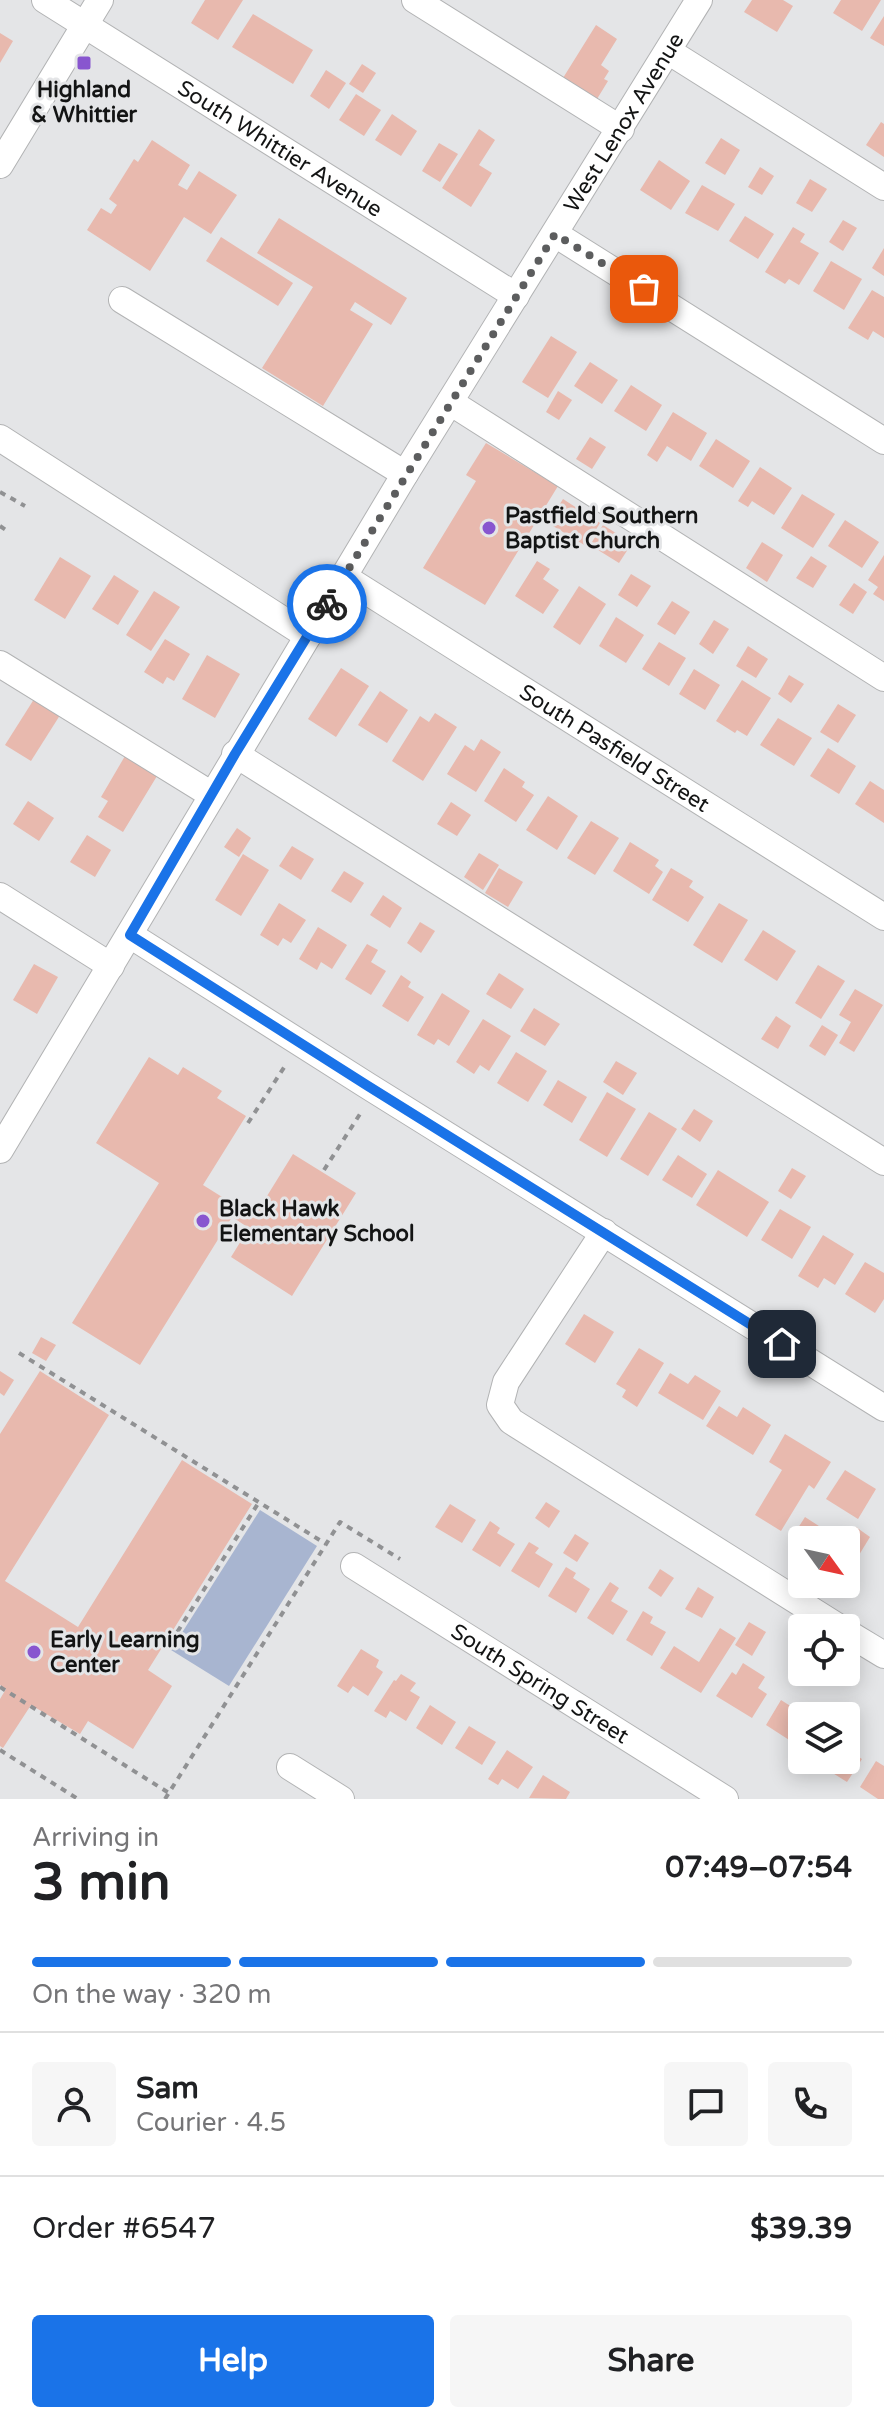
<!DOCTYPE html>
<html lang="en">
<head>
<meta charset="utf-8">
<style>
	body { margin:0; font-family:"Varela Round",sans-serif; background:#f6f6f6; color:#202124; height:100vh; display:flex; flex-direction:column; font-size:30px; white-space:nowrap }
	* { box-sizing:border-box; margin:0 }
	p { font-size:26px; color:#757577 }
	.icon { flex:none; width:44px; height:44px; fill:none; stroke:currentColor; stroke-width:2; stroke-linecap:round; stroke-linejoin:round }
	.map { position:relative; height:1799px; overflow:hidden }
	.sheet { display:flex; flex-direction:column; background:#fff; flex:1 }
	.sheet>* { flex:none }
	.needle { width:52px; rotate:123deg }
	.buttons { position:absolute; left:788px; top:1526px; display:grid; gap:16px }
	.buttons a { display:grid; place-items:center; width:72px; height:72px; border-radius:8px; background:#fff; box-shadow:0 4px 20px #0003; font-size:40px }
	.pin { position:absolute; display:grid; place-items:center; width:68px; height:68px; color:#fff; margin:-34px; border-radius:16px; box-shadow:0 4px 12px #0006 }
	.courier { position:absolute; display:grid; place-items:center; width:80px; height:80px; margin:-40px; border:6px solid #1a73e8; border-radius:50%; background:#fff; color:#222; box-shadow:0 2px 10px #0007 }
	.head em { font-style:normal; font-weight:700 }
	.head div { display:flex; flex-direction:column-reverse }
	.head { display:flex; align-items:center; justify-content:space-between; height:136px; padding:0 32px }
	h1 { font-size:52px; font-weight:700; line-height:60px }
	.bar { display:grid; grid-template-columns:repeat(4,1fr); gap:12px 8px; align-content:center; height:96px; padding:0 32px }
	.bar i { height:10px; border-radius:6px; background:#e0e0e0 }
	.bar .current { background:#1a73e8 }
	.bar p { grid-column:span 4 }
	.line { display:flex; align-items:center; gap:20px; padding:0 32px; border-top:2px solid #e0e0e0 }
	.line div { flex:1 }
	.round { display:grid; place-items:center; flex:none; width:84px; height:84px; border-radius:8px; background:#f6f6f6 }
	.primary-button { display:flex; gap:16px; margin-top:auto; padding:16px 32px }
	.primary-button a { flex:1; height:92px; border-radius:8px; background:#1a73e8; color:#fff; font-size:32px; font-weight:700; line-height:92px; text-align:center }
	.primary-button a+a { background:#f6f6f6; color:#202124 }
	.map>svg:first-child { display:block }
	.green { fill:#a8b5d0 }
	.building { fill:#e8b9ae }
	.lines { fill:none; stroke-linecap:round; stroke-linejoin:round }
	.minor-casing { stroke:#b2b3b4; stroke-width:28 }
	.path { stroke:#909193; stroke-width:4; stroke-dasharray:6 6; stroke-linecap:butt }
	.minor { stroke:#fff; stroke-width:26 }
	.done { stroke:#5c5d5e; stroke-width:8; stroke-dasharray:0 14.4 }
	.route { stroke:#1a73e8; stroke-width:10 }
	.poi-dot { fill:#8856cf; stroke:#e4e5e7; stroke-width:3 }
	.labels { text-anchor:middle; stroke-width:6; stroke-linejoin:round; paint-order:stroke }
	.poi-label { font-size:22px; font-weight:bold; fill:#131414; stroke:#e4e5e7; text-anchor:start }
	.street-label { font-size:22px; fill:#131414; stroke:#e4e5e7 }
</style>
</head>
<body>
<div class="map">
<svg width="884" height="1799" viewBox="0 0 884 1799">
	<rect width="100%" height="100%" fill="#e4e5e7"/>
	<!-- green -->
	<path class="green" d="M260,1510L317,1546L229,1686L171,1650Z"/>
	<!-- building -->
	<g class="building">
		<path d="M205,0H243L218,40L191,23Z"/>
		<path d="M752,0H783L793,6L777,32L744,12Z"/>
		<path d="M841,0H881L862,31L833,13Z"/>
		<path d="M253,14L313,50L293,84L232,47Z"/>
		<path d="M884,16V46L870,38Z"/>
		<path d="M596,25L617,39L601,65L609,71L604,79L608,81L597,99L563,78Z"/>
		<path d="M0,33L13,41L0,63Z"/>
		<path d="M362,64L376,73L363,93L349,84Z"/>
		<path d="M326,70L346,83L329,109L310,96Z"/>
		<path d="M356,94L381,110L364,136L339,120Z"/>
		<path d="M392,114L417,131L401,156L375,140Z"/>
		<path d="M881,122L884,124V157L866,145Z"/>
		<path d="M479,129L495,140L479,165L492,173L471,207L442,188Z"/>
		<path d="M721,138L740,150L725,175L705,163Z"/>
		<path d="M152,140L190,165L178,185L187,190L199,171L237,195L211,234L184,217L150,271L87,230L101,208L111,214L117,205L109,199L134,159L138,162Z"/>
		<path d="M439,143L458,154L440,182L422,171Z"/>
		<path d="M659,160L690,181L671,210L640,190Z"/>
		<path d="M760,167L774,176L762,195L748,187Z"/>
		<path d="M810,179L827,189L812,212L796,203Z"/>
		<path d="M702,185L735,204L718,231L685,213Z"/>
		<path d="M745,216L774,234L758,259L729,241Z"/>
		<path d="M279,218L407,298L391,325L355,302L350,310L373,324L323,406L262,368L313,287L257,253Z"/>
		<path d="M843,220L857,228L843,251L829,242Z"/>
		<path d="M793,227L805,234L800,242L819,253L799,285L789,279L785,284L765,272Z"/>
		<path d="M221,237L293,283L278,306L206,261Z"/>
		<path d="M884,248V276L872,268Z"/>
		<path d="M831,261L862,279L844,310L813,291Z"/>
		<path d="M872,290L884,297V338L873,331L868,340L848,328Z"/>
		<path d="M551,336L577,352L548,398L522,382Z"/>
		<path d="M590,362L618,380L602,404L574,386Z"/>
		<path d="M631,385L662,405L646,431L614,411Z"/>
		<path d="M558,391L572,400L559,420L546,412Z"/>
		<path d="M673,412L707,433L691,461L667,446L657,462L647,455Z"/>
		<path d="M590,437L606,447L592,469L576,459Z"/>
		<path d="M716,439L750,461L733,488L699,466Z"/>
		<path d="M486,443L558,486L485,605L423,568L476,481L466,475Z"/>
		<path d="M760,467L792,488L774,515L752,501L748,507L738,501Z"/>
		<path d="M802,494L835,514L813,548L781,528Z"/>
		<path d="M563,499L600,523L586,546L548,523Z"/>
		<path d="M845,520L879,542L862,568L828,546Z"/>
		<path d="M603,525L632,543L619,563L590,545Z"/>
		<path d="M762,542L783,555L767,582L746,568Z"/>
		<path d="M884,555V601L873,594L878,587L868,580Z"/>
		<path d="M811,556L827,566L813,588L796,578Z"/>
		<path d="M60,557L91,576L65,619L34,600Z"/>
		<path d="M537,561L550,569L543,579L559,590L543,614L515,596Z"/>
		<path d="M631,574L651,586L637,607L618,595Z"/>
		<path d="M114,575L139,591L118,625L92,609Z"/>
		<path d="M854,583L867,592L853,614L839,605Z"/>
		<path d="M579,586L606,604L580,645L553,627Z"/>
		<path d="M154,591L180,607L151,651L126,635Z"/>
		<path d="M672,601L690,612L675,635L657,624Z"/>
		<path d="M616,617L644,635L626,663L599,646Z"/>
		<path d="M714,620L729,629L713,654L699,644Z"/>
		<path d="M165,639L190,654L174,681L167,677L163,684L144,672Z"/>
		<path d="M659,642L686,658L669,686L642,669Z"/>
		<path d="M748,646L768,659L756,678L736,666Z"/>
		<path d="M207,655L240,674L215,718L182,699Z"/>
		<path d="M341,668L369,686L336,737L308,719Z"/>
		<path d="M694,669L720,685L705,710L679,694Z"/>
		<path d="M789,675L804,684L791,703L778,694Z"/>
		<path d="M742,680L771,698L747,736L737,730L735,733L716,721Z"/>
		<path d="M380,691L408,710L387,743L358,725Z"/>
		<path d="M36,696L62,712L31,761L5,745Z"/>
		<path d="M838,704L856,715L838,743L820,732Z"/>
		<path d="M435,713L457,727L423,781L392,761L420,716L429,722Z"/>
		<path d="M778,718L812,738L794,766L760,745Z"/>
		<path d="M481,739L501,752L476,792L447,774L465,745L474,751Z"/>
		<path d="M828,748L856,766L839,794L810,776Z"/>
		<path d="M125,756L157,776L123,832L98,817L108,801L101,797Z"/>
		<path d="M504,768L525,782L522,787L534,795L516,822L484,801Z"/>
		<path d="M870,781L884,790V823L855,804Z"/>
		<path d="M548,796L578,816L557,850L526,830Z"/>
		<path d="M28,801L54,818L39,841L13,824Z"/>
		<path d="M451,802L471,815L457,836L437,824Z"/>
		<path d="M591,821L619,838L595,875L567,858Z"/>
		<path d="M237,828L251,838L239,857L224,847Z"/>
		<path d="M87,835L111,850L95,877L70,862Z"/>
		<path d="M630,842L659,860L655,866L663,872L649,894L613,871Z"/>
		<path d="M292,846L314,859L301,880L279,866Z"/>
		<path d="M479,853L499,865L483,890L464,877Z"/>
		<path d="M243,854L269,870L241,916L215,900Z"/>
		<path d="M499,868L523,882L508,907L485,893Z"/>
		<path d="M671,868L693,881L689,887L704,897L688,922L652,900Z"/>
		<path d="M344,871L364,883L351,903L331,891Z"/>
		<path d="M383,895L402,908L390,928L370,915Z"/>
		<path d="M279,903L306,920L291,943L283,938L278,946L260,935Z"/>
		<path d="M719,903L748,920L722,963L693,945Z"/>
		<path d="M420,922L435,931L421,953L407,943Z"/>
		<path d="M318,927L347,945L332,969L321,962L317,970L299,959Z"/>
		<path d="M763,930L796,951L777,981L744,960Z"/>
		<path d="M367,944L378,950L371,962L386,971L371,995L345,979Z"/>
		<path d="M34,964L58,977L37,1014L13,1000Z"/>
		<path d="M818,965L845,981L821,1019L795,1003Z"/>
		<path d="M499,973L524,989L511,1009L486,994Z"/>
		<path d="M401,975L411,982L408,987L424,997L408,1022L382,1006Z"/>
		<path d="M855,989L883,1005L854,1052L839,1043L851,1022L839,1015Z"/>
		<path d="M442,993L470,1011L449,1046L438,1039L434,1045L417,1035Z"/>
		<path d="M534,1008L560,1024L545,1046L520,1031Z"/>
		<path d="M776,1016L791,1026L778,1049L761,1039Z"/>
		<path d="M483,1019L511,1036L489,1071L480,1065L474,1074L456,1062Z"/>
		<path d="M822,1025L838,1035L825,1056L809,1046Z"/>
		<path d="M516,1052L547,1071L528,1102L497,1083Z"/>
		<path d="M149,1057L178,1075L183,1067L222,1091L217,1098L246,1116L203,1185L254,1217L293,1154L356,1193L292,1296L231,1257L249,1228L232,1217L140,1365L72,1323L159,1183L96,1143Z"/>
		<path d="M616,1061L637,1073L623,1095L603,1082Z"/>
		<path d="M558,1080L587,1097L572,1123L543,1105Z"/>
		<path d="M607,1092L636,1109L607,1157L579,1140Z"/>
		<path d="M694,1109L713,1121L700,1142L681,1129Z"/>
		<path d="M649,1112L677,1129L648,1176L620,1159Z"/>
		<path d="M678,1155L707,1174L692,1198L662,1180Z"/>
		<path d="M792,1168L806,1176L791,1199L778,1191Z"/>
		<path d="M718,1170L769,1202L747,1237L696,1205Z"/>
		<path d="M780,1209L811,1227L792,1259L761,1240Z"/>
		<path d="M823,1235L854,1254L835,1285L824,1278L818,1288L798,1276Z"/>
		<path d="M865,1262L884,1273V1299L875,1313L845,1294Z"/>
		<path d="M584,1314L614,1332L595,1363L565,1344Z"/>
		<path d="M41,1337L56,1345L46,1361L32,1353Z"/>
		<path d="M639,1348L664,1363L637,1407L622,1397L626,1390L616,1384Z"/>
		<path d="M0,1371L14,1380L4,1396L0,1393Z"/>
		<path d="M40,1371L109,1415L5,1581L78,1627L182,1460L252,1504L148,1670L172,1686L133,1749L88,1721L80,1734L31,1705L3,1748L0,1746V1699L6,1689L0,1685V1434Z"/>
		<path d="M670,1373L688,1384L695,1375L721,1391L703,1420L658,1393Z"/>
		<path d="M719,1406L737,1417L743,1407L771,1425L753,1455L706,1426Z"/>
		<path d="M785,1434L831,1462L814,1489L809,1485L781,1531L755,1515L782,1470L769,1462Z"/>
		<path d="M845,1470L876,1489L858,1519L826,1499Z"/>
		<path d="M546,1502L560,1511L549,1528L535,1518Z"/>
		<path d="M450,1504L476,1520L462,1543L435,1527Z"/>
		<path d="M805,1517L822,1528L815,1540H802V1546L791,1539Z"/>
		<path d="M490,1521L500,1528L497,1533L515,1544L500,1567L472,1550Z"/>
		<path d="M856,1527L870,1537L859,1555L846,1547Z"/>
		<path d="M575,1534L589,1543L577,1562L563,1553Z"/>
		<path d="M529,1542L539,1548L535,1553L553,1564L539,1588L511,1571Z"/>
		<path d="M566,1567L576,1573L573,1578L590,1589L576,1613L548,1596Z"/>
		<path d="M660,1569L674,1578L661,1597L648,1588Z"/>
		<path d="M610,1582L619,1588L611,1601L628,1611L613,1635L587,1618Z"/>
		<path d="M698,1587L714,1597L702,1618L685,1609Z"/>
		<path d="M643,1611L653,1617L650,1623L666,1632L652,1656L626,1640Z"/>
		<path d="M749,1622L766,1632L752,1656L735,1645Z"/>
		<path d="M720,1628L736,1638L701,1693L660,1668L674,1646L699,1662Z"/>
		<path d="M361,1649L379,1660L376,1667L383,1672L368,1696L353,1686L348,1693L337,1686Z"/>
		<path d="M743,1663L765,1677L758,1688L767,1694L752,1718L716,1696L732,1672L736,1675Z"/>
		<path d="M401,1674L416,1683L410,1691L420,1697L406,1721L390,1711L386,1718L374,1711L394,1680L396,1681Z"/>
		<path d="M781,1700L803,1714L808,1705L821,1714L820,1716H802L800,1747L766,1725Z"/>
		<path d="M831,1702L844,1711L841,1716H822Z"/>
		<path d="M430,1705L456,1722L442,1745L416,1728Z"/>
		<path d="M469,1726L496,1742L482,1765L455,1748Z"/>
		<path d="M846,1749L862,1759L847,1782L812,1760H846Z"/>
		<path d="M507,1750L533,1767L518,1789L502,1779L498,1785L488,1779Z"/>
		<path d="M876,1761L884,1766V1799H878L860,1787Z"/>
		<path d="M543,1775L570,1792L566,1799L529,1798Z"/>
	</g>
	<g class="lines">
		<defs>
			<g id="minor">
				<path id="s1" d="M45,0L516,296"/>
				<path d="M415,0L621,129"/>
				<path d="M668,51L884,187"/>
				<path d="M0,165L100,0"/>
				<path d="M555,234L884,441"/>
				<path d="M122,300L405,474"/>
				<path d="M450,402L884,678"/>
				<path d="M0,438L308,636"/>
				<path id="s2" d="M344,577L884,917"/>
				<path d="M0,664L212,795"/>
				<path d="M235,754L884,1162"/>
				<path d="M0,896L111,966"/>
				<path d="M130,935L368,1086L884,1408"/>
				<path id="s3" d="M0,1150L405,474L699,0"/>
				<path d="M604,1232L506,1382L500,1405L511,1421L840,1628"/>
				<path id="s4" d="M354,1566L725,1799"/>
				<path d="M846,1632L884,1655"/>
				<path d="M290,1767L341,1799"/>
			</g>
		</defs>
		<!-- minor casing -->
		<use href="#minor" class="minor-casing"/>
		<!-- path -->
		<g class="path">
			<path d="M0,492L25,506"/>
			<path d="M0,526L9,532"/>
			<path d="M248,1123L285,1066"/>
			<path d="M324,1170L360,1114"/>
			<path d="M19,1353L326,1544"/>
			<path d="M171,1642L259,1502"/>
			<path d="M0,1687L169,1793"/>
			<path d="M0,1750L78,1799"/>
			<path d="M165,1799L340,1522L400,1559"/>
		</g>
		<!-- minor -->
		<use href="#minor" class="minor"/>
	</g>
	<g class="lines">
		<!-- done -->
		<path class="done" d="M327,604L555,234L644,289"/>
		<!-- route -->
		<path class="route" d="M327,604L235,754L130,935L368,1086L782,1344"/>
	</g>
	<!-- markers -->
	<g class="poi-dot">
		<rect x="76" y="55" width="16" height="16" rx="4"/>
		<circle cx="489" cy="528" r="8"/>
		<circle cx="203" cy="1221" r="8"/>
		<circle cx="34" cy="1652" r="8"/>
	</g>
	<g class="labels">
		<!-- poi labels -->
		<g class="poi-label">
			<text x="84" y="97" text-anchor="middle">Highland<tspan x="84" dy="25">&amp; Whittier</tspan></text>
			<text x="505" y="523">Pastfield Southern<tspan x="505" dy="25">Baptist Church</tspan></text>
			<text x="219" y="1216">Black Hawk<tspan x="219" dy="25">Elementary School</tspan></text>
			<text x="50" y="1647">Early Learning<tspan x="50" dy="25">Center</tspan></text>
		</g>
		<!-- street labels -->
		<g class="street-label">
			<text dy="8" stroke="none"><textPath href="#s3" startOffset="1202">West Lenox Avenue</textPath></text>
			<text dy="8" stroke="none"><textPath href="#s1" startOffset="278">South Whittier Avenue</textPath></text>
			<text dy="8" stroke="none"><textPath href="#s2" startOffset="320">South Pasfield Street</textPath></text>
			<text dy="8" stroke="none"><textPath href="#s4" startOffset="220">South Spring Street</textPath></text>
		</g>
	</g>
</svg>
<div class="buttons">
<a><svg class="needle" viewBox="-14 -14 28 28"><path d="M0-13l5 13h-10z" fill="#e53935"/><path d="M0 13l5-13h-10z" fill="#757577"/></svg></a>
<a><svg class="icon" aria-label="locate" viewBox="0 0 24 24"><circle cx="12" cy="12" r="6"/><path d="M12 2v4M12 18v4M2 12h4M18 12h4"/></svg></a>
<a><svg class="icon" aria-label="layers" viewBox="0 0 24 24"><path d="M12 4l9 5-9 5-9-5zM3 14l9 5 9-5"/></svg></a>
</div>
<div class="pin" style="left:644px;top:289px;background:#ea580c"><svg class="icon" aria-label="bag" viewBox="0 0 24 24"><path d="M5 8h14l-1 12H6zM9 8a3 3 0 0 1 6 0"/></svg></div>
<div class="pin" style="left:782px;top:1344px;background:#1f2937"><svg class="icon" aria-label="home" viewBox="0 0 24 24"><path d="M3 11l9-7 9 7M6 9v11h12V9"/></svg></div>
<div class="courier" style="left:327px;top:604px"><svg class="icon" aria-label="bike" viewBox="0 0 24 24"><circle cx="6" cy="16" r="4"/><circle cx="18" cy="16" r="4"/><path d="M6 16l4-8h5l3 8M10 8l3 8H6M13 5h3"/></svg></div>
</div>
<section class="sheet">
<div class="head"><div><h1>3 min</h1><p>Arriving in</p></div><em>07:49–07:54</em></div>
<div class="bar"><i class="current"></i><i class="current"></i><i class="current"></i><i></i><p>On the way · 320 m</p></div>
<div class="line" style="height:144px"><a class="round"><svg class="icon" aria-label="person" viewBox="0 0 24 24"><circle cx="12" cy="8" r="4"/><path d="M4 21q1-7 8-7t8 7"/></svg></a><div><b>Sam</b><p>Courier · 4.5</p></div><a class="round"><svg class="icon" aria-label="chat" viewBox="0 0 24 24"><path d="M4 5h16v11H9l-5 4z"/></svg></a><a class="round"><svg class="icon" aria-label="phone" viewBox="0 0 24 24"><path d="M5 4h4l2 5-3 2q2 4 5 5l2-3 5 2v4C11 20 4 13 5 4z"/></svg></a></div>
<div class="line" style="height:104px"><div>Order #6547</div><b>$39.39</b></div>
<div class="primary-button"><a>Help</a><a>Share</a></div>
</section>
</body>
</html>
